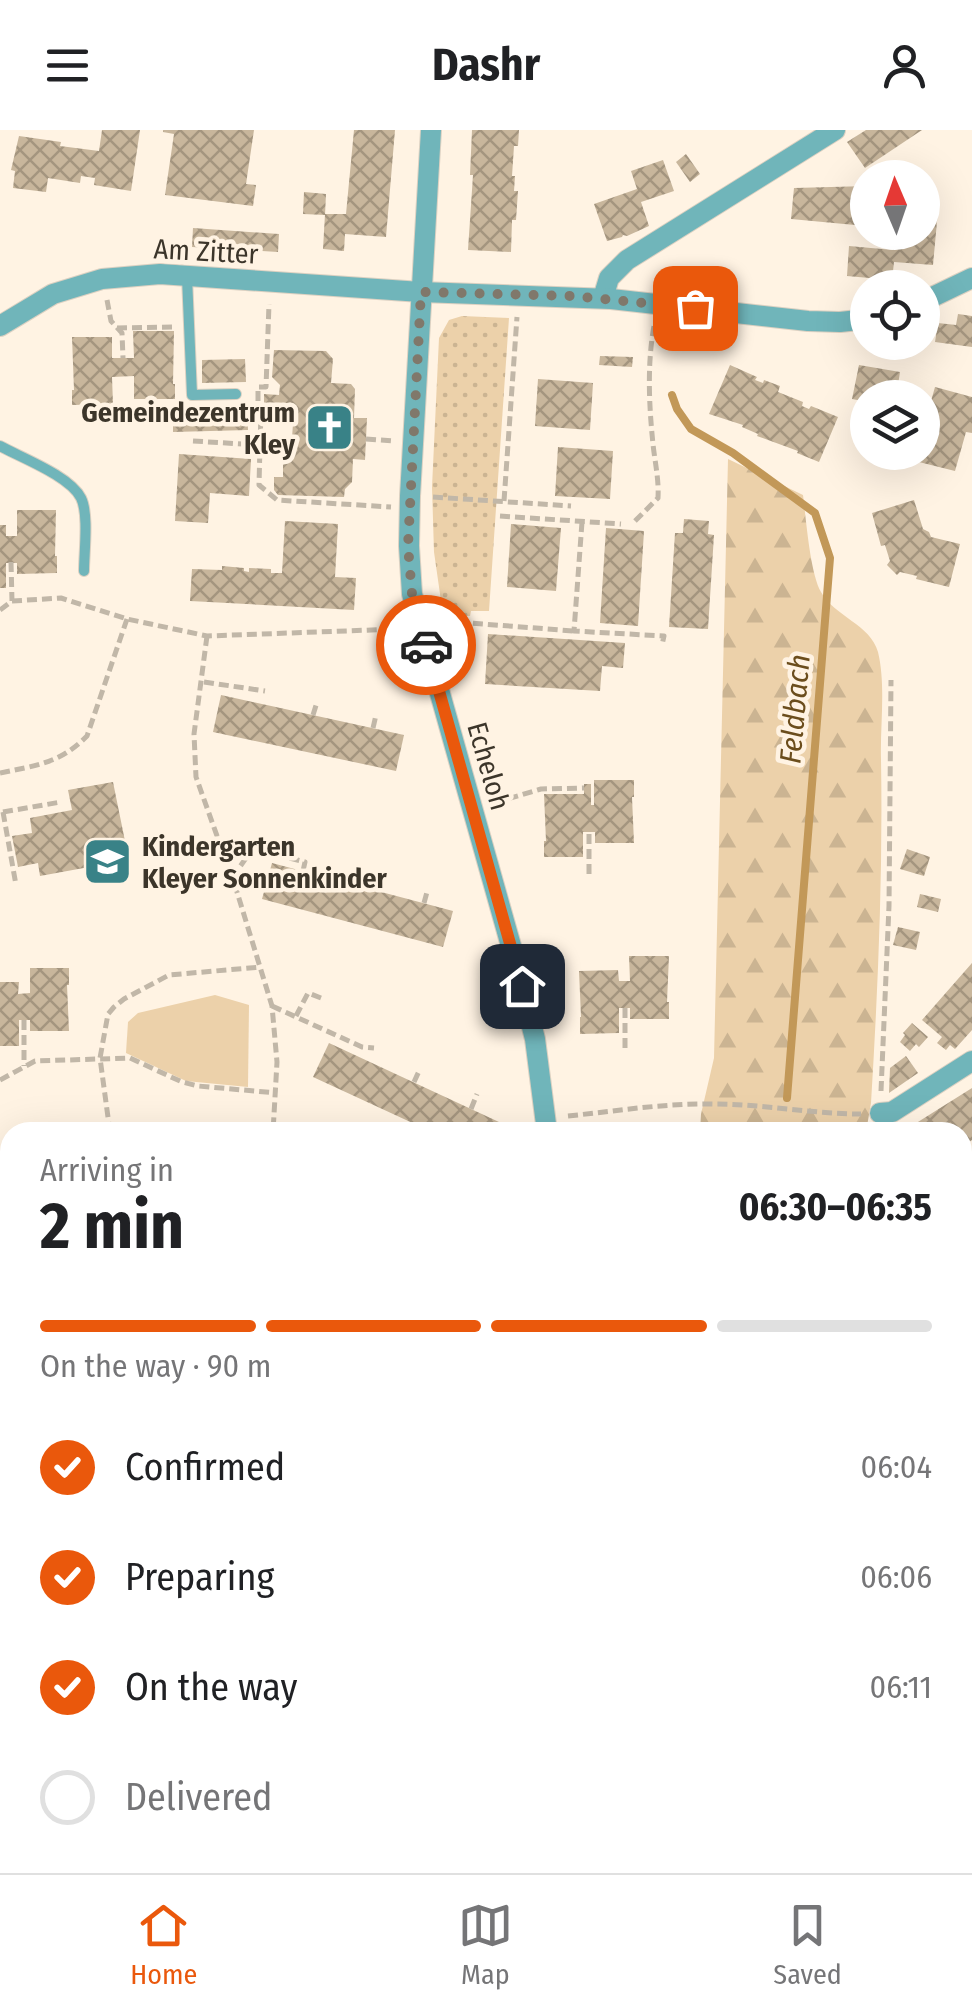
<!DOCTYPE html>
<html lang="en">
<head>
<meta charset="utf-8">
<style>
	body { margin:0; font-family:"Fira Sans Condensed",sans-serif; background:#f6f6f6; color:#202124; height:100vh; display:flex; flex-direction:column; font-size:38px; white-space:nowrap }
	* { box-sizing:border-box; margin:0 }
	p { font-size:32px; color:#757577 }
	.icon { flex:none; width:55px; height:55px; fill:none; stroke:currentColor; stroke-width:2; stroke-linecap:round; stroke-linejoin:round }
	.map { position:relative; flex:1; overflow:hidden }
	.panel { position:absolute; left:0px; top:992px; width:972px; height:752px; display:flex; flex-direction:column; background:#fff; border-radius:30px 30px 0 0; box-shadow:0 10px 40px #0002 }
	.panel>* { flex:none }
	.needle { width:65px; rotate:358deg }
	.buttons { position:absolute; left:850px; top:30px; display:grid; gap:20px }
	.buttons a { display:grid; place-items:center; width:90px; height:90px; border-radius:50%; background:#fff; box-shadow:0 10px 40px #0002; font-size:50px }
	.pin { position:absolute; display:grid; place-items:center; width:85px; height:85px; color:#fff; margin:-42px; border-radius:20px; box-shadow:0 5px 15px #0006 }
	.courier { position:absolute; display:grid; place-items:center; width:100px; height:100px; margin:-50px; border:8px solid #ea580c; border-radius:50%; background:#fff; color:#222; box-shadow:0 2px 12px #0007 }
	.head em { font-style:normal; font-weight:700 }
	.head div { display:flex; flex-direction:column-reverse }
	.head { display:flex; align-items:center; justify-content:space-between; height:170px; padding:0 40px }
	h1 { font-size:65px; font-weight:700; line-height:75px }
	.bar { display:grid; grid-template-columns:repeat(4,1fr); gap:15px 10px; align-content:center; height:120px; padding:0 40px }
	.bar i { height:12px; border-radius:8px; background:#e0e0e0 }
	.bar .current { background:#ea580c }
	.bar p { grid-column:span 4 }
	ol { padding:0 40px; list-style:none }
	li { display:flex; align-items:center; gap:30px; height:110px }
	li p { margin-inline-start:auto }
	li .icon { padding:10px; border-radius:50%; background:#ea580c; color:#fff; stroke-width:4 }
	li:last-child { color:#757577 }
	li i { width:55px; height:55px; border:5px solid #e0e0e0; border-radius:50% }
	header { display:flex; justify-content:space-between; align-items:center; height:130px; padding:0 40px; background:#fff; font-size:45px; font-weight:700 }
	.tabs { display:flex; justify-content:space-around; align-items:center; height:140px; border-top:2px solid #e0e0e0; background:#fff; font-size:28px; color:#757577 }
	.tabs a { display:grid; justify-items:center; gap:5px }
	.tabs .current { color:#ea580c }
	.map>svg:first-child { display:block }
	.grass { fill:url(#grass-dots) }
	.forest { fill:url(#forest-firs) }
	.pitch { fill:#ecd1aa }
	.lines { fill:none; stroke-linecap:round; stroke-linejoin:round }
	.stream { stroke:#c29858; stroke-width:8 }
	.building { fill:url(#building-cross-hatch) }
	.lane-casing { stroke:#dcd1c2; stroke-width:12 }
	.street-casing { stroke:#dcd1c2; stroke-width:22 }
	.path { stroke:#c1b7a8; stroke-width:5; stroke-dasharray:10 5; stroke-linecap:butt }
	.lane { stroke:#70b5ba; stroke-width:10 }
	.street { stroke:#70b5ba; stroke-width:20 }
	.done { stroke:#80786b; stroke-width:10; stroke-dasharray:0 18 }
	.route { stroke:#ea580c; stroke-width:12 }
	.labels { text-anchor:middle; stroke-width:9; stroke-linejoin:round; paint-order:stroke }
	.street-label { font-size:28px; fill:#3c352a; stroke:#fff3e3 }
	.poi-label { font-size:28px; font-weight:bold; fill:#3c352a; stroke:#fff3e3; text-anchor:end }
	.water-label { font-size:30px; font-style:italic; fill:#6b4d1c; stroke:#fff3e3 }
</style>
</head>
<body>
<header><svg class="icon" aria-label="menu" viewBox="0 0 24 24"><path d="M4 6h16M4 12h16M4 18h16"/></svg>Dashr<svg class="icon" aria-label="person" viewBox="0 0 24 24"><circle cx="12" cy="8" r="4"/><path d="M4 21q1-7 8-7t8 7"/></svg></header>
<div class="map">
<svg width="972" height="1743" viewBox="0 0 972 1743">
	<defs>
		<pattern id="grass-dots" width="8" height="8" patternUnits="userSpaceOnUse" patternTransform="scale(2.5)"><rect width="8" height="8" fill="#ecd1aa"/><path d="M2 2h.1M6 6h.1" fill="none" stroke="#cbb492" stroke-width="1.8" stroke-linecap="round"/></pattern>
		<pattern id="forest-firs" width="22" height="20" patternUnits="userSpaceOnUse" patternTransform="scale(2.5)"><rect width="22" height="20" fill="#ecd1aa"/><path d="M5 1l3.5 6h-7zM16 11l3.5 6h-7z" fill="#cbb492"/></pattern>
		<pattern id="building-cross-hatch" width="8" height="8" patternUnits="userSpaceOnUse" patternTransform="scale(2.5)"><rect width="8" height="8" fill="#c8b69c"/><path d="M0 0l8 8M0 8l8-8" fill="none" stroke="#a4957f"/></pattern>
	</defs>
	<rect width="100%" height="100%" fill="#fff3e3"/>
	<!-- grass -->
	<path class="grass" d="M462,186L509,188L489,481H471L470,486L443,485L434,422L432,357L439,208L449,190Z"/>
	<!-- forest -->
	<g class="forest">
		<path d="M728,329L803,365C806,388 810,443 821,462C835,487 870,494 878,522C886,555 880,596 881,629C883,744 878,858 871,973L866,1002H700L701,984L714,928Z"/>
		<path d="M439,1735H647V1743H436Z"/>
	</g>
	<!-- pitch -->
	<path class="pitch" d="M215,865L249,875L248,957L186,951L126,923L128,892L138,883Z"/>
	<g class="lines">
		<!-- stream -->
		<g class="stream">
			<path d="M672,265L677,279L691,299L733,323L815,383L830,428L787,968"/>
			<path d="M786,1002L787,997"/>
			<path d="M569,1735L570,1743"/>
		</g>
	</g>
	<!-- building -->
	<g class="building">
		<path d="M102,0H140L131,61L94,55L95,48L81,46L80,53L48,48L46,62L13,58L15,41L11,40L19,6L61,12L60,16L99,21Z"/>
		<path d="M163,0H254L246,54L256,55L253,76L165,65L174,4L163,2Z"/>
		<path d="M354,0H395L386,107L345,104L344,121L323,119L325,84H346Z"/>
		<path d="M472,0H519L518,16H514L512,46H515L514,61H518L516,90H512L511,122L468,120L473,45H470Z"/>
		<path d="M866,0H922L865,38L847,12Z"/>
		<path d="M686,24L700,44L690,52L676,32Z"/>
		<path d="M663,30L674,61L641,72L649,96L627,106L623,105L622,107L607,111L594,74L637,59L631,41Z"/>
		<path d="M868,56V85L857,83L855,95L791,89L794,58Z"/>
		<path d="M304,62L326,64L325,85L303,84Z"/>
		<path d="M922,68L939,70L933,135L894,132L892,150L847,146L849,116L893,120L895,102H922Z"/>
		<path d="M193,98L279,104L278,122L192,117Z"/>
		<path d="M958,184L972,186V217L935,212L938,193L956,195Z"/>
		<path d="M133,201H174L173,254H175V269H134V246L112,247L113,274L72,275V260H74L72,207H112V228H134Z"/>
		<path d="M274,220L326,221L333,229L331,253L351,254L355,259L354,288H367L365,330L353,329L352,352L345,359L344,367L278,365L274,360V347H283V318L285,307L292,308L294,279L264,277V264L279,265L280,255L272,247Z"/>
		<path d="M600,226L633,227L632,237L599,235Z"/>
		<path d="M245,229L246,252L202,253V230Z"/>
		<path d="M730,235L757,247L755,250L763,253L764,250L780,256L778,262L803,272L802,276L809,279L811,276L838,287L819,332L797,323L798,321L757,306L758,304L742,297L743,295L709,284Z"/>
		<path d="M859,235L900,242L896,268H868V272L852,269Z"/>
		<path d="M538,249L593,253L590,300L535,296Z"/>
		<path d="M935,257L972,267V303L966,302L955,341L915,331L917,322H922V303Z"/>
		<path d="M247,277L248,300L173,302V279Z"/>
		<path d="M558,317L613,321L610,369L555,366Z"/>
		<path d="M179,324L251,329L249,366L210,363L208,393L175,391Z"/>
		<path d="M914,370L923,399L929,402L931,407L960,414L949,457L916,449L917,446L900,442L897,445L887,435L890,431L885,415L881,416L872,383Z"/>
		<path d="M17,380H56L55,426H57V443L17,444V433H6V458H0V395H6V406H17Z"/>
		<path d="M684,389L709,391L708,404L714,405L708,499L669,497L675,403H683Z"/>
		<path d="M285,391L338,394L335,447L356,448L354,480L190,471L192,439L222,440V436L244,438V441L249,442V438L271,439V443H282Z"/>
		<path d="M511,394L561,398L556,461L507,457Z"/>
		<path d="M606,398L644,401L638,496L600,493Z"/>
		<path d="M488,504L625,513L623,538L602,536L600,561L485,554Z"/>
		<path d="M221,565L404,605L396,641L213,602Z"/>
		<path d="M594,650H634V667H632L634,713H595V702H583V727H544V711H546L544,664H584V654H591V675H594Z"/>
		<path d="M113,652L126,716L109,720L111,733L40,746L38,733L18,737L12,706L32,703L30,688L72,680L68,660Z"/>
		<path d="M907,719L930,727L924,746L900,739Z"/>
		<path d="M272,733L453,781L443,817L262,769Z"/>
		<path d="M920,764L941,769L938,782L917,777Z"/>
		<path d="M898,797L920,802L916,820L893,815Z"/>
		<path d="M629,826H669L667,872H669V889H630V878H619V903L580,904V887H581L579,841L618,840L619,851H630Z"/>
		<path d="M972,833V900L955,919L950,915L946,920L937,913L942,907L922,890Z"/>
		<path d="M30,838H69V855H67L69,901H30V890H19V916H0V852H19L18,864L30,863Z"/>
		<path d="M912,893L928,907L919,917L916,914L910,921L900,912L905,905L903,903Z"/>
		<path d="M329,913L499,992L493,1002H432L313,947Z"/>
		<path d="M906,926L918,943L889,963L890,938Z"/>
		<path d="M972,958V1010L966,1014L962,1016V1002H902Z"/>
		<path d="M972,1138V1171L965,1174L972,1189L962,1194V1143Z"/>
		<path d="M972,1299V1345L962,1348V1302Z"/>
		<rect x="0" y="1347" width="10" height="63"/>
		<path d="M972,1416V1444L966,1446L969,1461L962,1467V1418Z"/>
		<path d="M962,1718H972V1743H957V1735H962Z"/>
		<path d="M49,1735V1743H0V1736Z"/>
		<path d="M341,1735H379V1743H342Z"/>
		<rect x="855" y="1735" width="66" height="8"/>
	</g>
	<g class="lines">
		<defs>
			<g id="lane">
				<path d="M187,147L192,265L236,264"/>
				<path d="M0,316C22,328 70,346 81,368C89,384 84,423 84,441"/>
			</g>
			<g id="street">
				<path d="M431,0L410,366L409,416L412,464L515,830L535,909L547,1002"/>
				<path d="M603,168L609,148L627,130L835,0"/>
				<path d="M922,172L972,148"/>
				<path d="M0,196L53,164L102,149L160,144L421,162L611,169L808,191L840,192L868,189"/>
				<path d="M880,983L892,982L972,931"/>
				<path d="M962,1114L972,1109"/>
				<path d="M962,1377L972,1375"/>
				<path d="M0,1660H10"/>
				<path d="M962,1678H972"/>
				<path d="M135,1735V1743"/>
			</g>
		</defs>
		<!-- lane casing -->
		<use href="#lane" class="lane-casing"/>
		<!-- street casing -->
		<use href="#street" class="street-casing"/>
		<!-- path -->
		<g class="path">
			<path d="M107,170L111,191L122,203L123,228"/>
			<path d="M117,198L174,197"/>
			<path d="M366,309L393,311"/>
			<path d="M193,311L260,315L259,355L277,370L391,377"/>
			<path d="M260,315L261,283L258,279V257H266L269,174"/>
			<path d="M433,367L571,376"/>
			<path d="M504,371L517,187"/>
			<path d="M500,386L621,394"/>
			<path d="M635,391L658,368C659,349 655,333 653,314C649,276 647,234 654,196"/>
			<path d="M582,392L574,501L664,506L662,515"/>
			<path d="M11,432L12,471"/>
			<path d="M0,480L12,471L61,468L127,489L207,506L399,499"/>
			<path d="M443,491L574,501"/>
			<path d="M207,506L194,604L196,647L237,762L272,876L277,932L273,1002"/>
			<path d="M204,552L265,561"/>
			<path d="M313,585L317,572"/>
			<path d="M373,598L376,585"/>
			<path d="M0,643C37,635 59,634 87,606L127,489"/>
			<path d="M494,673L541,659L584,658"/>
			<path d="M3,682L16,755"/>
			<path d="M3,682L61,672"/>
			<path d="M217,709L305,732L303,741"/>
			<path d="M589,744V702"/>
			<path d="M232,748L253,718"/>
			<path d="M363,757L366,747"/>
			<path d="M424,773L427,762"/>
			<path d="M272,876L362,917L374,918"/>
			<path d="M625,878V922"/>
			<path d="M296,886L308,863L321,868"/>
			<path d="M24,890V936"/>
			<path d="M0,950L35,931L130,928L182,952L198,956L277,963"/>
			<path d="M414,952L420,939"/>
			<path d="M881,961L889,776L891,550"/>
			<path d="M471,979L477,964"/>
			<path d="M568,986C617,981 665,973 714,974C763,974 812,984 861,984"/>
			<path d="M110,1002L100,928L108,884L114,877L124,869L169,845L261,837"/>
			<path d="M0,1206L10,1202"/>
			<path d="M0,1452L10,1446"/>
			<path d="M267,1735L269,1743"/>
			<path d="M244,1743L258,1735"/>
		</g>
		<!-- lane -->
		<use href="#lane" class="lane"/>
		<!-- street -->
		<use href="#street" class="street"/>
	</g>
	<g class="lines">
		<!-- done -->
		<path class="done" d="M426,515L412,464L408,416L421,162L573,166L695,178"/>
		<!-- route -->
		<path class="route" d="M426,515L522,856"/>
	</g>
	<!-- icons -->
	<defs>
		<symbol id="church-square" viewBox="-11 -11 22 22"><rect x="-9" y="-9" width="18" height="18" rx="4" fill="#398287" stroke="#fff3e3"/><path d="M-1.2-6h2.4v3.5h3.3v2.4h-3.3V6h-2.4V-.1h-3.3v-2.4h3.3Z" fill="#fff"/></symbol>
		<symbol id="school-square" viewBox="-11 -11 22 22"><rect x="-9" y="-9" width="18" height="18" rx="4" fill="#398287" stroke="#fff3e3"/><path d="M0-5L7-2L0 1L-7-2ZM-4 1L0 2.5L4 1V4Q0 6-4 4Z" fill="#fff"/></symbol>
	</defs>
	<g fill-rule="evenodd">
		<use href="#church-square" x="302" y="270" width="55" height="55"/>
		<use href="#school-square" x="80" y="704" width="55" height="55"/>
	</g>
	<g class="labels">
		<!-- street labels -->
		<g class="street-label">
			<text transform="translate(206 121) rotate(3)" y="10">Am Zitter</text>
			<text transform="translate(489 636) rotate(74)" y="10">Echeloh</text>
		</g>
		<!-- poi labels -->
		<g class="poi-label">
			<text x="295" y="292">Gemeindezentrum<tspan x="295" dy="32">Kley</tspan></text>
			<text x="142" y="726" text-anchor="start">Kindergarten<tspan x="142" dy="32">Kleyer Sonnenkinder</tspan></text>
		</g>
		<!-- water labels -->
		<g class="water-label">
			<text transform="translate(795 579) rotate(-85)" y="10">Feldbach</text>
		</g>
	</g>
</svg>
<div class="buttons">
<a><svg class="needle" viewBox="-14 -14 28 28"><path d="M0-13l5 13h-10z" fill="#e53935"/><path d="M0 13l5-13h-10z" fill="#757577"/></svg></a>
<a><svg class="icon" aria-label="locate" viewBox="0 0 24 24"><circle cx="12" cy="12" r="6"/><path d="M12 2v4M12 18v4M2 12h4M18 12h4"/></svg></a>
<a><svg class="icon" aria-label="layers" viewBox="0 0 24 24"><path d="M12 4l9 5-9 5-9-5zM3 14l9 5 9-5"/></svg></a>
</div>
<div class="pin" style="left:695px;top:178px;background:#ea580c"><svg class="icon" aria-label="bag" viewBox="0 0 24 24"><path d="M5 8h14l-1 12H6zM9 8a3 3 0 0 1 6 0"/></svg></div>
<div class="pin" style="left:522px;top:856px;background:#1f2937"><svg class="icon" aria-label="home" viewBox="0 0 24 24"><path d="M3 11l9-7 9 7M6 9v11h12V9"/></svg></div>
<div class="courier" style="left:426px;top:515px"><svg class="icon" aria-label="car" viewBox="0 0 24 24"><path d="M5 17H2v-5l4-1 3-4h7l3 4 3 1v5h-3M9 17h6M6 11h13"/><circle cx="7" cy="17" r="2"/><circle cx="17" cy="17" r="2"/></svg></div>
<section class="panel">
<div class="head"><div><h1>2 min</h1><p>Arriving in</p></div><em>06:30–06:35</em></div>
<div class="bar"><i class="current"></i><i class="current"></i><i class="current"></i><i></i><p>On the way · 90 m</p></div>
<ol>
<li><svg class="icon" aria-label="check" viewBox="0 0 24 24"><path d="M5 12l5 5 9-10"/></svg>Confirmed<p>06:04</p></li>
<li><svg class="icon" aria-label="check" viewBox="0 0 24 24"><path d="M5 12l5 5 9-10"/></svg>Preparing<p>06:06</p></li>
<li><svg class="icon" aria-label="check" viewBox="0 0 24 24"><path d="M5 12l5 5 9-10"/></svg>On the way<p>06:11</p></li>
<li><i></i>Delivered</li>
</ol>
</section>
</div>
<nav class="tabs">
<a class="current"><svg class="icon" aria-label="home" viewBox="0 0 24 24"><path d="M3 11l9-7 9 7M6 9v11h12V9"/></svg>Home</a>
<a><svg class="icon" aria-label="map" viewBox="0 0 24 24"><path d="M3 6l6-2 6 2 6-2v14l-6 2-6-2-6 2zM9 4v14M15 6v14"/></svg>Map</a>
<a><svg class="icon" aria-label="saved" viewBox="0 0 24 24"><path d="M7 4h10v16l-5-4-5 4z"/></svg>Saved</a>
</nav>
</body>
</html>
